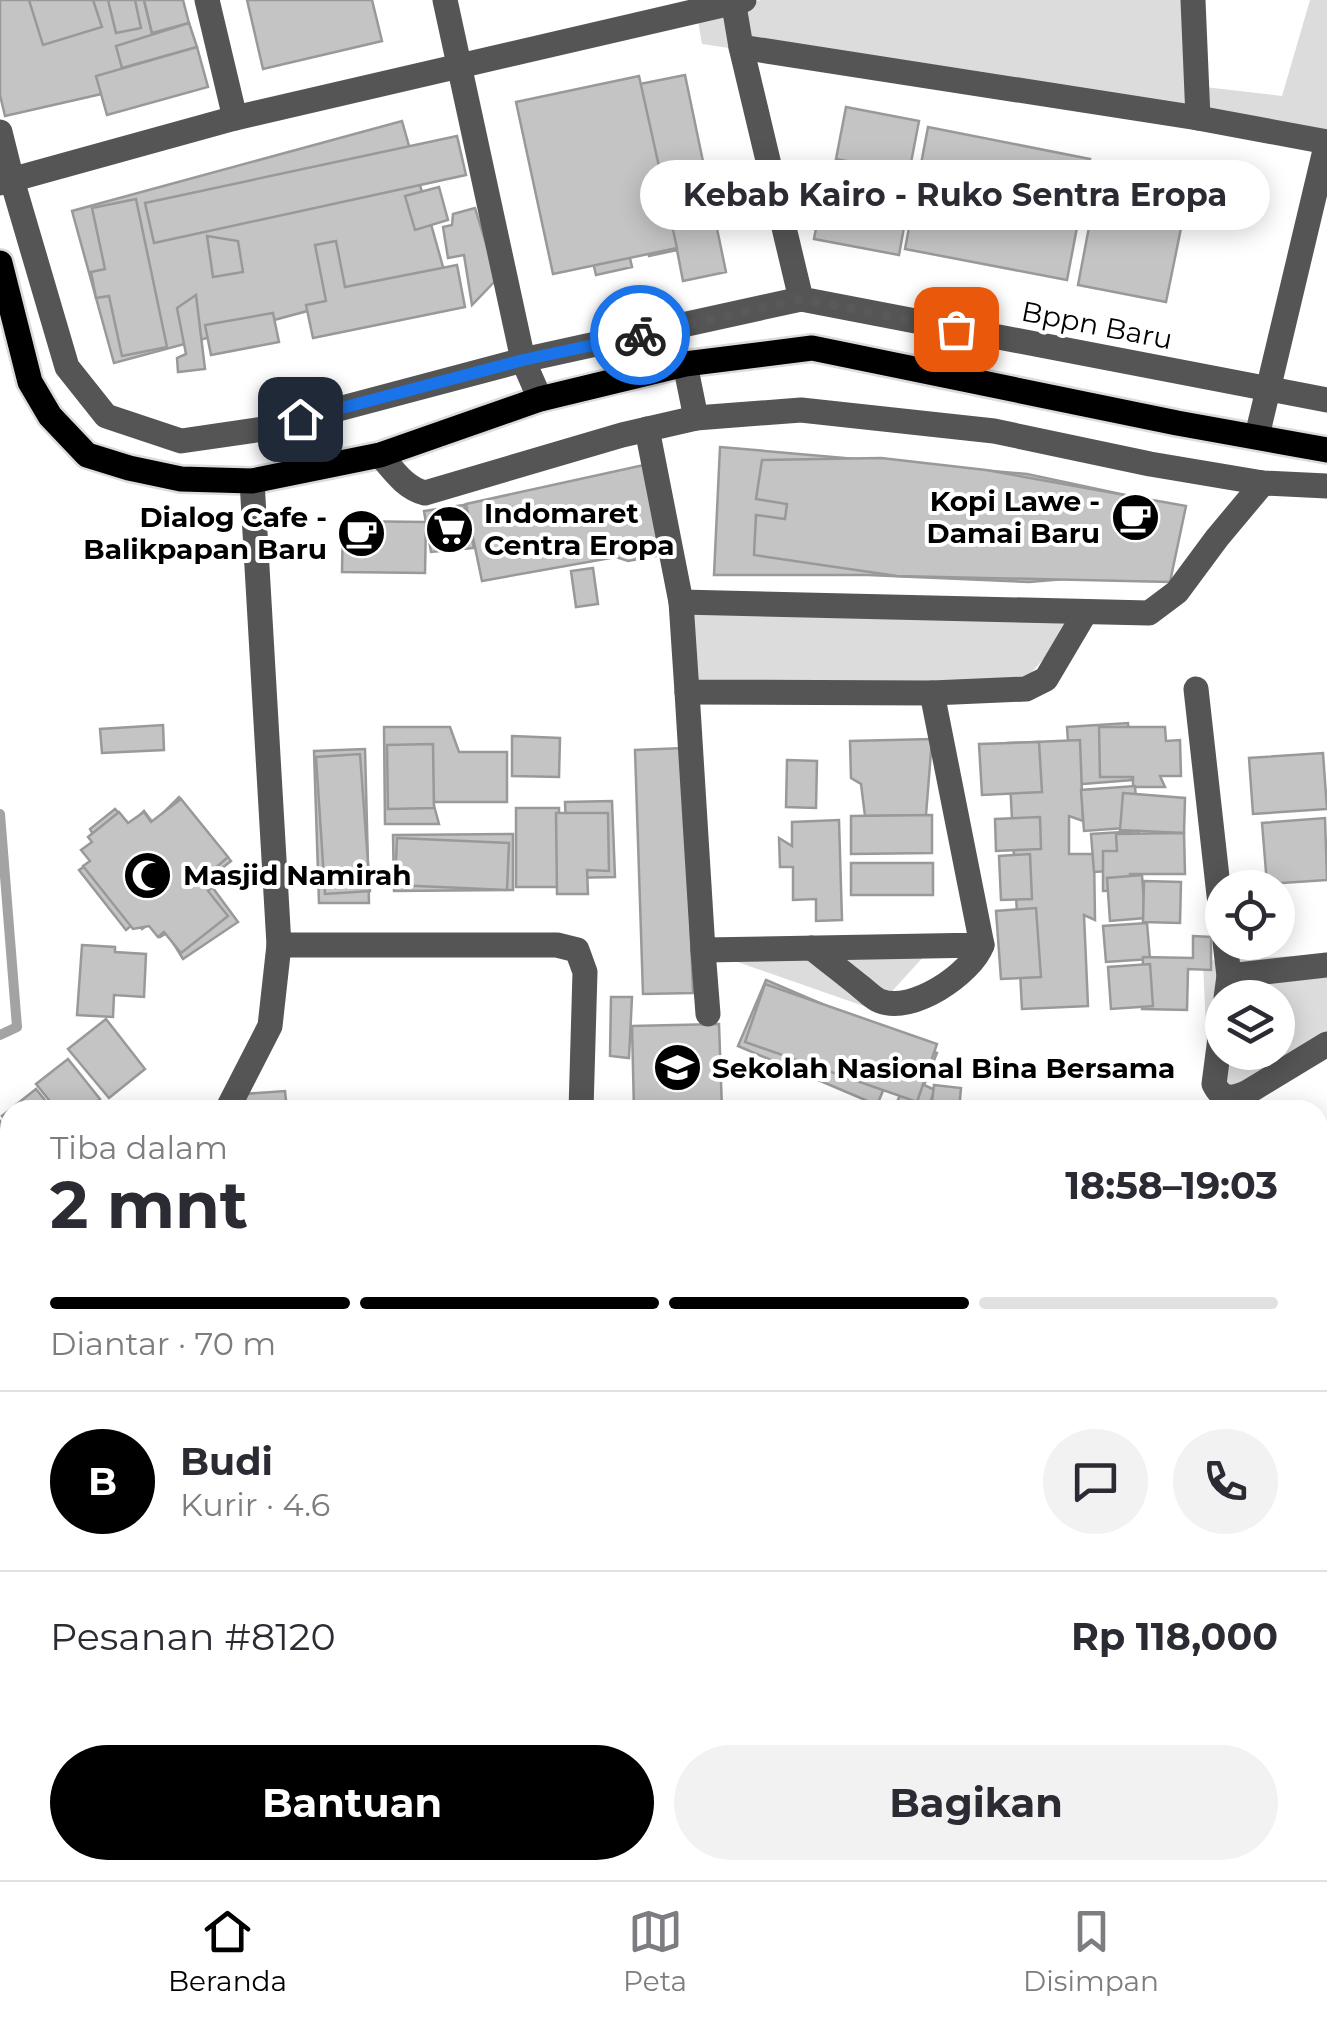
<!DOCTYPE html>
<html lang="id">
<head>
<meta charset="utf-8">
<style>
	body { margin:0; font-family:Montserrat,sans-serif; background:#f2f2f3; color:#2b2b33; height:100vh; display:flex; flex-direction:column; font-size:38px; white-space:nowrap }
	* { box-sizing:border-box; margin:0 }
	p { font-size:32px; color:#7c7c81 }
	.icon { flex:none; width:55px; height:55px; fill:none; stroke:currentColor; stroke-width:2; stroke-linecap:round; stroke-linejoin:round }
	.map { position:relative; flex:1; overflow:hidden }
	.drawer { position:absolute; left:0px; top:1100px; width:1328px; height:780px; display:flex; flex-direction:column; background:#fff; border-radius:30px 30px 0 0; box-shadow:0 5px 25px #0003 }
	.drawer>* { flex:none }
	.controls { position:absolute; left:1205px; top:870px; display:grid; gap:20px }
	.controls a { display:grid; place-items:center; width:90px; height:90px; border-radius:50%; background:#fff; box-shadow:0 5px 25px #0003; font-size:50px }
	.pin { position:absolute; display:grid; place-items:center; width:85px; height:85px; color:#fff; margin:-42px; border-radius:20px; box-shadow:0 5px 15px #0006 }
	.courier { position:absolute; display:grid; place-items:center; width:100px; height:100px; margin:-50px; border:8px solid #1a73e8; border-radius:50%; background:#fff; color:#222; box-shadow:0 2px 12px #0007 }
	.bubble { position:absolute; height:70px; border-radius:35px; background:#fff; box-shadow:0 5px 25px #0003; font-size:32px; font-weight:700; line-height:70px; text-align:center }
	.head em { font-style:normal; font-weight:700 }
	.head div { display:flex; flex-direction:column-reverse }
	.head { display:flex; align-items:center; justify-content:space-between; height:170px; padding:0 50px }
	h1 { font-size:65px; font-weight:700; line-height:75px }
	.bar { display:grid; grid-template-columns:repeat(4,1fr); gap:15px 10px; align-content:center; height:120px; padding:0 50px }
	.bar i { height:12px; border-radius:8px; background:#e1e1e2 }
	.bar .selected { background:#000 }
	.bar p { grid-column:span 4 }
	.line { display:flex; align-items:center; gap:25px; padding:0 50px; border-top:2px solid #e1e1e2 }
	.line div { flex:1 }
	.round { display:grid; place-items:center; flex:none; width:105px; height:105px; border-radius:52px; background:#f2f2f3 }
	.cta { display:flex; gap:20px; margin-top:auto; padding:20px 50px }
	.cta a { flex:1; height:115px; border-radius:60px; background:#000; color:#fff; font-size:40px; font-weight:700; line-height:115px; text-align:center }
	.cta a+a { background:#f2f2f3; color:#2b2b33 }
	.tabs { display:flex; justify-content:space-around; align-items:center; height:140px; border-top:2px solid #e1e1e2; background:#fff; font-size:28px; color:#7c7c81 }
	.tabs a { display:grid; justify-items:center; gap:5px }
	.tabs .selected { color:#000 }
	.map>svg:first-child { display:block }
	.park { fill:#dcdcdc; fill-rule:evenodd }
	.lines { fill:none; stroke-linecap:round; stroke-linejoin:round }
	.stream { stroke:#a3a3a3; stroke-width:10 }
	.building { fill:#c4c4c4; stroke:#999; stroke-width:2.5 }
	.major-casing { stroke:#dbdbdb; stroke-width:30 }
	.minor { stroke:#555; stroke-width:25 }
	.major { stroke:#000; stroke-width:25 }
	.done { stroke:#595959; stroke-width:10; stroke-dasharray:0 18 }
	.route { stroke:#1a73e8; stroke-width:12 }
	.labels { text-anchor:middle; stroke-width:8; stroke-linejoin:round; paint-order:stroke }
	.street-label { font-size:28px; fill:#000; stroke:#fff }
	.poi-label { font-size:28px; font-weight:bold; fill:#000; stroke:#fff; text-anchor:start }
</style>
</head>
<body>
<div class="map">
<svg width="1327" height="1880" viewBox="0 0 1327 1880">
	<rect width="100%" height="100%" fill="#fff"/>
	<!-- park -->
	<g class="park">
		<path d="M761,0H1193L1196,86L1282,96L1310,0H1327V142L1198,118L702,44L697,15Z"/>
		<path d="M681,602L1085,613L1012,694L687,692Z"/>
		<path d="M936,943L875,1010L703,950Z"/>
		<path d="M1327,954V1035L1209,1100L1203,961ZM1222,998H1278V1052H1222Z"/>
	</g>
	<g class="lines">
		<!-- stream -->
		<path class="stream" d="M0,814L17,1027L0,1035"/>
	</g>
	<!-- building -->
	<g class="building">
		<path d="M0,0H144L163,80L5,116L0,95Z"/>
		<path d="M29,0H93L102,27L43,45Z"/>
		<path d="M108,0H135L141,28L116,33Z"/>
		<path d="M144,0H183L189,23L152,33Z"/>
		<path d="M247,0H372L382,41L263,69Z"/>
		<path d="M189,23L197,47L122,68L116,46Z"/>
		<path d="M197,47L208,87L107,115L96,76Z"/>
		<path d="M685,75L726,272L683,281L677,250L649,256L629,164L644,161L643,158L634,160L629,136L615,139L620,158L608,161L632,267L596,275L571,170L560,175L545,103Z"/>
		<path d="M639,76L677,248L553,274L516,102Z"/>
		<path d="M846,107L919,121L909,173L836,159Z"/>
		<path d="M402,121L445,274L114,363L72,211Z"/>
		<path d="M928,127L1090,159L1067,280L905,249Z"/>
		<path d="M457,136L466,175L154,243L145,203Z"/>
		<path d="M1101,164L1191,179L1166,302L1078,285Z"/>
		<path d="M827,167L912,183L899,255L814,239Z"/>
		<path d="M439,187L448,220L415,230L405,196Z"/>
		<path d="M136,199L167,347L122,356L109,296L96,298L91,272L105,269L92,208Z"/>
		<path d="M475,208L497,279L472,305L464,255L448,258L443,227L452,225L453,214Z"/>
		<path d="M207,236L238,241L243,272L213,277Z"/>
		<path d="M336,241L345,287L457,265L465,307L313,338L306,305L326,301L315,245Z"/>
		<path d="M196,295L205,369L178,372L177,358L186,354L177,308Z"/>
		<path d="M273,313L279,342L211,355L205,325Z"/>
		<path d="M720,447L1027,474L1158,502L1149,572L1029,582L868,575H714Z"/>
		<path d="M881,458L986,470L1186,506L1170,582L897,576L754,555L756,515L785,519L787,504L756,499L762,460Z"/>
		<path d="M644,465L662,555L628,561L616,557L482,581L466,504Z"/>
		<path d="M464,505L474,548L431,552L424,511Z"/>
		<path d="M343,521L426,522L425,573L342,572Z"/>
		<path d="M593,568L598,604L576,607L571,571Z"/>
		<path d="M1128,723L1132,780L1071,785L1067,727Z"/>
		<path d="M163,725L164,750L102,753L100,729Z"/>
		<path d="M384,727H450L459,752H507V802H433L439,824H385Z"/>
		<path d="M1099,727H1165L1166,741L1180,740L1181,776H1160L1165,787H1133V777H1100Z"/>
		<path d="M512,736L560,738L559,777L512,776Z"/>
		<path d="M932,739L926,815L865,816L861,784L851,778L850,741Z"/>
		<path d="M1080,740L1083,821L1069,816V854H1094L1095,920L1084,915L1088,1006L1022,1009L1008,743Z"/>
		<path d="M1039,742L1042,792L982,795L979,744Z"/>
		<path d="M433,744L434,808L388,809L387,745Z"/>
		<path d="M684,748L693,993L643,994L635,750Z"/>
		<path d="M365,749L369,903H319L314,751Z"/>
		<path d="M1323,753L1327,809L1253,814L1249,758Z"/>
		<path d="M360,754L370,891L325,894L316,757Z"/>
		<path d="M787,760L817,761L816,808L786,807Z"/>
		<path d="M1135,786L1138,827L1084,831L1081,790Z"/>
		<path d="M1123,793L1185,798L1184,833L1120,830Z"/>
		<path d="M179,797L231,861L207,880L238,922L183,959L167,933L160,937L151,923L142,929L137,921L126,930L79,870L94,860L84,851L97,842L90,829L115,809L130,825L144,811L153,823Z"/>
		<path d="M181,799L228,857L212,871L220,881L208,891L228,916L181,953L164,932L158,937L149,926L133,929L83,866L90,861L81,850L92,842L88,837L119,812L128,823L144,812L151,822Z"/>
		<path d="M612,801L615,877L568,878L565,802Z"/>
		<rect x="516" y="808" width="43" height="79"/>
		<path d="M556,813H608L609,871L587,870L588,894H557Z"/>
		<path d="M932,815V853L851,854V816Z"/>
		<path d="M1040,817L1041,849L996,851L995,819Z"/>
		<path d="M1325,818L1327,880L1267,884L1262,823Z"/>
		<path d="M839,820L842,920L816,921V899L793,900V867H780L779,838L792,846V822Z"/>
		<path d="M1139,831L1142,869L1094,872L1091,834Z"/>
		<path d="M1184,833L1185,874H1130V890L1103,891V851H1117L1116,834Z"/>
		<path d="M513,834V890L394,891L393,835Z"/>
		<path d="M397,838L509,843L507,890L395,885Z"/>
		<path d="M1030,854L1032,899L1001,900L999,856Z"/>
		<rect x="851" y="863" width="82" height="32"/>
		<path d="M1142,875L1145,918L1110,921L1107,878Z"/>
		<path d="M1144,881L1181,882L1180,923L1143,922Z"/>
		<path d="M1036,908L1041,977L1001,979L996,911Z"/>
		<path d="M1147,923L1150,959L1106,962L1103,926Z"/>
		<path d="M1193,936L1211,937V970L1188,969L1187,1010L1142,1009L1143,957L1193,958Z"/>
		<path d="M82,945L115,947V952L146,954L144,997L114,995L113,1017L77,1015Z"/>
		<path d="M1150,964L1153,1006L1111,1009L1108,967Z"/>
		<path d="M766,980L937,1053L924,1085L935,1090L927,1110H915L897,1102L901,1093L885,1086L877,1105L738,1046Z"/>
		<path d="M765,984L937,1044L917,1102L745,1042Z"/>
		<path d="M611,997H632L629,1058L610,1056Z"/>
		<path d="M106,1019L145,1069L109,1098L68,1049Z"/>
		<path d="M719,1024L722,1110H634L632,1026Z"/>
		<path d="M68,1059L100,1099L86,1110H57L36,1084Z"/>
		<path d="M934,1085L961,1088L959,1110H931Z"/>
		<path d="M36,1089L53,1110H10V1125L2,1116Z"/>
		<path d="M285,1091L287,1110H246L244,1094Z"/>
		<path d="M0,1121L10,1134V1180L6,1183L0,1175Z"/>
		<path d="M1327,1282V1310L1318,1298V1289Z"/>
		<path d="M10,1311V1341L0,1329V1319Z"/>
		<path d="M0,1332L10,1344V1366L0,1374Z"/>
		<path d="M10,1405V1453L0,1441V1413Z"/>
		<path d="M0,1448L10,1460L0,1469Z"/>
		<path d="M10,1561V1596L0,1584V1568Z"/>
		<path d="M1318,1626L1327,1639V1685L1318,1693Z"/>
		<path d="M1327,1782V1855L1318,1843V1790Z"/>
		<path d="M82,1870H136L124,1880H90Z"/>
		<path d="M144,1870H149L157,1880H132Z"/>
		<path d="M213,1870H274L262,1880H200Z"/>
		<path d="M285,1870L293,1880H271L284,1870Z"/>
		<path d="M415,1870H507L496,1880H414L411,1876Z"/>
		<path d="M830,1870H893L901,1880H829L825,1874Z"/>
		<path d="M901,1870H961L965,1876L960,1880H909Z"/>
		<path d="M1015,1870H1077L1084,1880H1023Z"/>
		<path d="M1084,1870H1115L1102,1880H1092Z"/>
		<path d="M1225,1870H1233L1241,1880H1212Z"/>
	</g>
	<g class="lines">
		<defs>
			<path id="major" d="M0,263L30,382L50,416L87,455L129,468L181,479L252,481L380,455L540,399L685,364L812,348L1177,423L1327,450"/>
		</defs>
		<!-- major casing -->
		<use href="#major" class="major-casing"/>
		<!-- minor -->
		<g class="minor">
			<path d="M207,0L235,118"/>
			<path d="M445,0L523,360L540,399"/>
			<path d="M733,0L741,47L801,299L1327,400"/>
			<path d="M1193,0L1198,118"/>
			<path d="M741,47L1198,118L1327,142"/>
			<path d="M0,132L12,180L67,367L106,416L181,441L263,429L523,360L801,299"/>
			<path d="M0,183L235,118L744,0"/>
			<path d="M685,364L696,418"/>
			<path d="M647,429L681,602L1149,613L1177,592L1217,538L1263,483"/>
			<path d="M1257,436L1327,142"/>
			<path d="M380,455C394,471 405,488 425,493L622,435L696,418L801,410L994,431L1150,464L1263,483L1327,486"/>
			<path d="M681,602L687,692L932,693L1026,689L1046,679L1085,613"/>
			<path d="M1196,689L1222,922"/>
			<path d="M687,692L703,950L982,945L932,693"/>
			<path d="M1225,942L1229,976L1226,998"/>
			<path d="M279,945H557L577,950L585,972L581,1110"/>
			<path d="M812,948C828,961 845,974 861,987C866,991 874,999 880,1001C912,1014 971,974 982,945"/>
			<path d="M703,950L708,1014"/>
			<path d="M1229,976L1327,965"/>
			<path d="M1222,1023L1214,1084C1222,1101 1234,1099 1248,1092L1327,1044"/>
			<path d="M227,1110L270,1026L279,945L252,481"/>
			<path d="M0,1285L10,1277"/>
			<path d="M1318,1393L1327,1387"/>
			<path d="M1318,1441L1327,1453"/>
			<path d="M1318,1533L1327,1545"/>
			<path d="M0,1534L10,1527"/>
			<path d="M0,1612L10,1624"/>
			<path d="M1318,1761L1327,1753"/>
			<path d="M0,1770L10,1763"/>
			<path d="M0,1840L10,1852"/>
			<path d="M24,1870L33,1880"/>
			<path d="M360,1870L367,1880"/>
			<path d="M705,1870L714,1880"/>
			<path d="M1273,1870L1281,1880"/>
			<path d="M561,1880L575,1870"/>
			<path d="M1173,1880L1186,1870"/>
		</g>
		<!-- major -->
		<use href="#major" class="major"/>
	</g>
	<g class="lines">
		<!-- done -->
		<path class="done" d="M640,335L801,299L956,329"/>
		<!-- route -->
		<path class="route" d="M300,419L523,360L640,335"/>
	</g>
	<!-- icons -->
	<defs>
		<symbol id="cafe-disc" viewBox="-11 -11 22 22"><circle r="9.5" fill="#000" stroke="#fff"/><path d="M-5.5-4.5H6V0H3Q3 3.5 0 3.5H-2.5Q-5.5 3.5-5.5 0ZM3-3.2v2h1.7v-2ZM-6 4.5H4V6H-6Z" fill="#fff"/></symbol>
		<symbol id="supermarket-disc" viewBox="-11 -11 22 22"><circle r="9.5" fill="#000" stroke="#fff"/><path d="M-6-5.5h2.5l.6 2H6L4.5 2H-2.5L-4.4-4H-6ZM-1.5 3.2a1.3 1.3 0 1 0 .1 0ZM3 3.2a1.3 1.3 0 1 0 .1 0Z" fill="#fff"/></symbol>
		<symbol id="mosque-disc" viewBox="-11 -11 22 22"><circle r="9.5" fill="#000" stroke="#fff"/><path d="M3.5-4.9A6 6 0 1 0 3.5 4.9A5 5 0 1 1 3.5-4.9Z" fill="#fff"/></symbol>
		<symbol id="school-disc" viewBox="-11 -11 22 22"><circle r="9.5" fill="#000" stroke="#fff"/><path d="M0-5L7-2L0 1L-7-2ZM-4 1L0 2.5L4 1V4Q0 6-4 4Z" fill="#fff"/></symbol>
	</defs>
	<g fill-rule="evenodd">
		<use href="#cafe-disc" x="1108" y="490" width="55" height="55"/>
		<use href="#supermarket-disc" x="422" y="502" width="55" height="55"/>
		<use href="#cafe-disc" x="334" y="506" width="55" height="55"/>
		<use href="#mosque-disc" x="120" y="848" width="55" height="55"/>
		<use href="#school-disc" x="650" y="1040" width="55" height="55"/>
	</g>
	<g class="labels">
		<!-- street labels -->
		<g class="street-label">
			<text transform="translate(1097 325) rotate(11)" y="10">Bppn Baru</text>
		</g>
		<!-- poi labels -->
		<g class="poi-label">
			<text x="1100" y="511" text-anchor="end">Kopi Lawe -<tspan x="1100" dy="32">Damai Baru</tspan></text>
			<text x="484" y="523">Indomaret<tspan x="484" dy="32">Centra Eropa</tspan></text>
			<text x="327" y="527" text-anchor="end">Dialog Cafe -<tspan x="327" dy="32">Balikpapan Baru</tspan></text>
			<text x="183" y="885">Masjid Namirah</text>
			<text x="712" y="1078">Sekolah Nasional Bina Bersama</text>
		</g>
	</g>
</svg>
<div class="controls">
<a><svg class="icon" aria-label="locate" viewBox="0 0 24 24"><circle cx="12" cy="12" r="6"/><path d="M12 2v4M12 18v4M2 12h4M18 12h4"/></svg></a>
<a><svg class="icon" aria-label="layers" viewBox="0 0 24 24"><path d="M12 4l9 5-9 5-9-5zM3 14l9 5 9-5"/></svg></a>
</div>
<div class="pin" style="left:956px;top:329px;background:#ea580c"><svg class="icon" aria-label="bag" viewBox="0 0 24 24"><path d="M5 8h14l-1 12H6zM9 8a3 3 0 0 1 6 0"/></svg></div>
<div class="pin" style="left:300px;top:419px;background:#1f2937"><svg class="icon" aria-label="home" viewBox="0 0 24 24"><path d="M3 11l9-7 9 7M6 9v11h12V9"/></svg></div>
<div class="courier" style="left:640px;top:335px"><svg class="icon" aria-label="bike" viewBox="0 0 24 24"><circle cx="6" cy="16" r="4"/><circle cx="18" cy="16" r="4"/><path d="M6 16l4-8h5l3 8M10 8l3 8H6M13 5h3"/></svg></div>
<div class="bubble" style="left:640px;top:160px;width:630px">Kebab Kairo - Ruko Sentra Eropa</div>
<section class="drawer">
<div class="head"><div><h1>2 mnt</h1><p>Tiba dalam</p></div><em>18:58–19:03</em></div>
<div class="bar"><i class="selected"></i><i class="selected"></i><i class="selected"></i><i></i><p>Diantar · 70 m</p></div>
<div class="line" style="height:180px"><b class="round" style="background:#000;color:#fff">B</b><div><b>Budi</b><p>Kurir · 4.6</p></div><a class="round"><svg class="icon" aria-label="chat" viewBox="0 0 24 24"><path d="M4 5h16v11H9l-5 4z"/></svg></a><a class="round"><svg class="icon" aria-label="phone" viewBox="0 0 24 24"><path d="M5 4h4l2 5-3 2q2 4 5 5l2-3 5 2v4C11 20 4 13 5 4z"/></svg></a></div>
<div class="line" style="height:130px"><div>Pesanan #8120</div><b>Rp 118,000</b></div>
<div class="cta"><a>Bantuan</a><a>Bagikan</a></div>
</section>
</div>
<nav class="tabs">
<a class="selected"><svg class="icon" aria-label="home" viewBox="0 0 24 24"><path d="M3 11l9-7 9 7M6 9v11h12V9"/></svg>Beranda</a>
<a><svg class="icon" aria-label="map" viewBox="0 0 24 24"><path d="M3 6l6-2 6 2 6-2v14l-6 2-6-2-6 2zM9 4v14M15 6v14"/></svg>Peta</a>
<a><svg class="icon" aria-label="saved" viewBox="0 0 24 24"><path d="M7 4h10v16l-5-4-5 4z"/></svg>Disimpan</a>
</nav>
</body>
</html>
